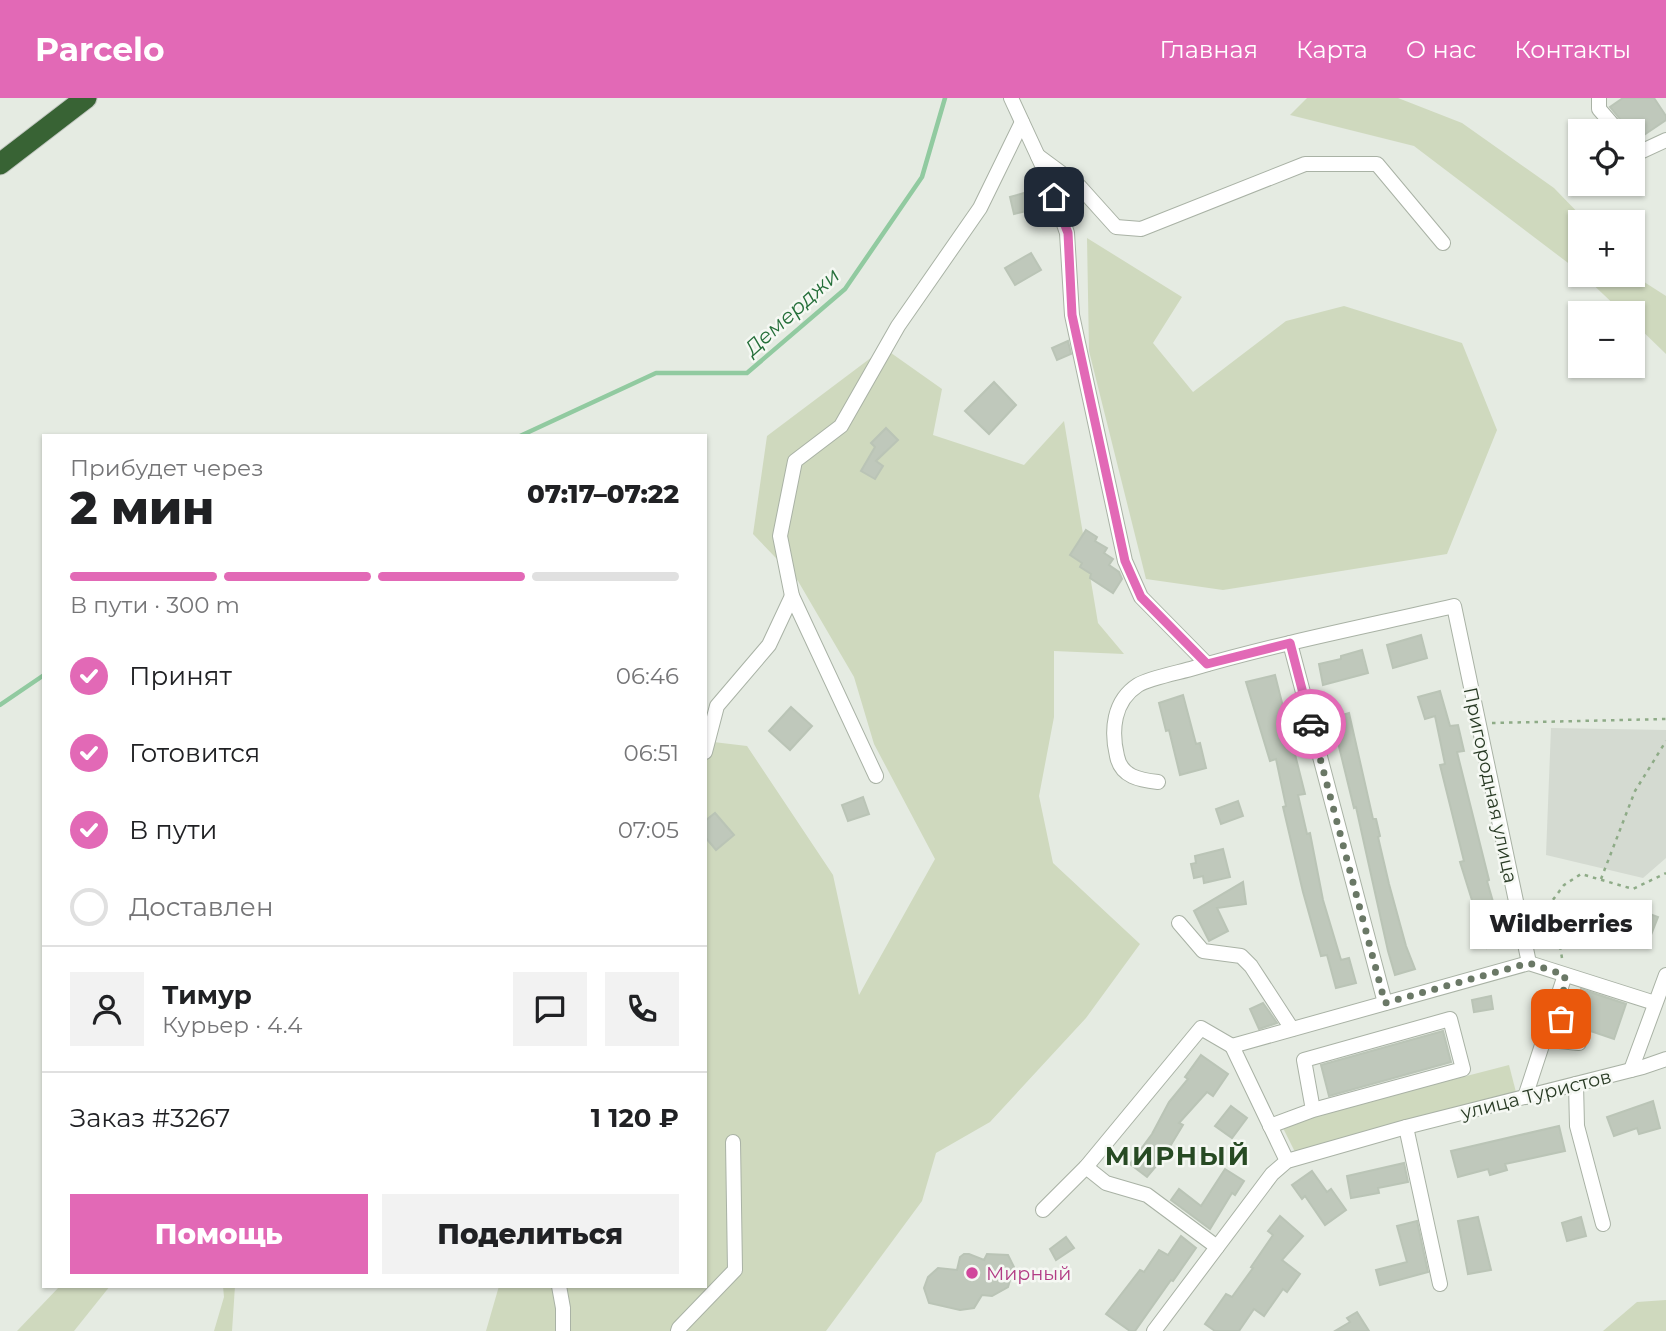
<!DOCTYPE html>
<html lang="ru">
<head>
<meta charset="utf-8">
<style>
	body { margin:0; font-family:Montserrat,sans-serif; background:#f2f2f2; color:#202124; height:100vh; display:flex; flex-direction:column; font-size:26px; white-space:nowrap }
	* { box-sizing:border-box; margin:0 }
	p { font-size:23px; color:#757577 }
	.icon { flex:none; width:38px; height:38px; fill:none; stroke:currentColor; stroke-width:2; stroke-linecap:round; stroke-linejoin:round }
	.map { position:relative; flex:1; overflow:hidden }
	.drawer { position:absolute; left:42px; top:336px; width:665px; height:854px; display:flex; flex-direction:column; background:#fff; border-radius:0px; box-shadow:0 2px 5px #0004 }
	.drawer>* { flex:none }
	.fabs { position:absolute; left:1568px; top:21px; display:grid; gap:14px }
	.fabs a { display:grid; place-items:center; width:77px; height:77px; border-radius:0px; background:#fff; box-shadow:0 2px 5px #0004; font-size:35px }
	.pin { position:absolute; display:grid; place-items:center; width:60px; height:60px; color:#fff; margin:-30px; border-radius:14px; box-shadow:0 4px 10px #0006 }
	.courier { position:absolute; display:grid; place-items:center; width:70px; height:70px; margin:-35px; border:5px solid #e269b6; border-radius:50%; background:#fff; color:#222; box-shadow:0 2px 9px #0007 }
	.bubble { position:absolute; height:49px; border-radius:0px; background:#fff; box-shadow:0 2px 5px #0004; font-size:23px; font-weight:800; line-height:49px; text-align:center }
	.headline em { font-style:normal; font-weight:800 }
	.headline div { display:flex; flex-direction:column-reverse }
	.headline { display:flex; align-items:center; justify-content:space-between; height:119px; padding:0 28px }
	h1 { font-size:46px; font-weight:800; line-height:52px }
	.bar { display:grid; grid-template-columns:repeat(4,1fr); gap:10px 7px; align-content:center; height:84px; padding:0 28px }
	.bar i { height:9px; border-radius:5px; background:#e0e0e0 }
	.bar .on { background:#e269b6 }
	.bar p { grid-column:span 4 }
	.line { display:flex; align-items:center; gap:18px; padding:0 28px; border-top:2px solid #e0e0e0 }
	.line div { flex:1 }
	.round { display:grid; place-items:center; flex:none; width:74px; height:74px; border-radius:0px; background:#f2f2f2 }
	ol { padding:0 28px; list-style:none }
	li { display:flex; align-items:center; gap:21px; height:77px }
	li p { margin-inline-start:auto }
	li .icon { padding:7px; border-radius:50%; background:#e269b6; color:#fff; stroke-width:4 }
	li:last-child { color:#757577 }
	li i { width:38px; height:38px; border:4px solid #e0e0e0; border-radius:50% }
	.action { display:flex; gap:14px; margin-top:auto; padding:14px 28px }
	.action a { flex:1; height:80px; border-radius:0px; background:#e269b6; color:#fff; font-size:28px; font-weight:800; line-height:80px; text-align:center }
	.action a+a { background:#f2f2f2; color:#202124 }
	header { display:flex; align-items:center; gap:42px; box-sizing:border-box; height:98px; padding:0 35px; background:#e269b6; color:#fff }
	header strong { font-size:33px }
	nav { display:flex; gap:38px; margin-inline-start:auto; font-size:24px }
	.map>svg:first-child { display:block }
	.built { fill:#d4dad1 }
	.green { fill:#cfd9be }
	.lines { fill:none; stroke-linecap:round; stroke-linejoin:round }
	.stream { stroke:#91caa0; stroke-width:4.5 }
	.building { fill:#bfc8bb; stroke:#bac4b6; stroke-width:2 }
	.minor-casing { stroke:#a9b2a5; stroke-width:16 }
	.highway-casing { stroke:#c3c8c2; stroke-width:23 }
	.path { stroke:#8eab87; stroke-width:2.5; stroke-dasharray:3.5 5; stroke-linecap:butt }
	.minor { stroke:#fff; stroke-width:14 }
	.highway { stroke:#386334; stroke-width:21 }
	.done { stroke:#6a7866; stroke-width:7; stroke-dasharray:0 12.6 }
	.route { stroke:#e269b6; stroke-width:9 }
	.hotel-dot { fill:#d1479c; stroke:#f5f8f3; stroke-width:2.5 }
	.labels { text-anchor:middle; stroke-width:5; stroke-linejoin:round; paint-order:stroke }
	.street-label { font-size:19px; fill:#283a24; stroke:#f5f8f3 }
	.hotel-label { font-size:19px; fill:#b23c85; stroke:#f5f8f3; text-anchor:start }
	.water-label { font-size:21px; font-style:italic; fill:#256f3a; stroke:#f5f8f3 }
	.district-label { font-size:26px; font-weight:bold; letter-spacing:2px; fill:#274a23; stroke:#f5f8f3 }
</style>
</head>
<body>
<header>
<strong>Parcelo</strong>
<nav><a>Главная</a><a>Карта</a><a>О нас</a><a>Контакты</a></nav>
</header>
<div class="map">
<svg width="1666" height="1233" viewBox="0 0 1666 1233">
	<rect width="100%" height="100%" fill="#e5ebe2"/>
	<!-- built -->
	<path class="built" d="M1551,630L1666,632V760L1643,780L1546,757Z"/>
	<!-- green -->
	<g class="green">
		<path d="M1307,0H1398L1462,25L1554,90L1587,124H1580V174L1414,48L1290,17Z"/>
		<path d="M1087,140L1182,199L1153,245L1193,294L1286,223L1344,208L1462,245L1497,332L1447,456L1223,492L1146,481L1089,253Z"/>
		<path d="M1633,173L1641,182L1666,198V256L1633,224V215H1623L1583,177H1633Z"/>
		<path d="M884,250L942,291L933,337L1024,367L1064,323L1098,525L1124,556L1054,553V619L1039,698L1053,765L1140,846L1086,920L990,1024L936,1055L922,1103L826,1233H486L499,1188H705V643L747,648L833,777L859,897L935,761L874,646L854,579L798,483L753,436L767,338Z"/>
		<path d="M1590,802L1602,807L1591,835L1582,820Z"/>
		<path d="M1509,967L1517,998L1295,1054L1281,1026Z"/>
		<path d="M60,1188H110L74,1233H17Z"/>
		<path d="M223,1188H235L232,1233H214L224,1199Z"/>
		<path d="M1666,1202V1233H1603L1637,1204Z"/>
	</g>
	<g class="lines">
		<!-- stream -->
		<g class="stream">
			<path d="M520,338L656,275H747L845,191L922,79L945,0"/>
			<path d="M0,607L44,577"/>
		</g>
	</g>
	<!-- building -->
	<g class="building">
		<path d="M1623,0H1654L1666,18V22L1638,41L1633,40V33H1627L1625,27L1610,9Z"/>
		<path d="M1031,93L1035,111L1014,116L1010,99Z"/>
		<path d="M1031,155L1041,172L1015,187L1005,170Z"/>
		<path d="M1068,243L1071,256L1057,262L1052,250Z"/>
		<path d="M994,284L1016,307L989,336L965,313Z"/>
		<path d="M886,330L898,342L876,363L883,368L875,381L861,373L875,349L871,345Z"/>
		<path d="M1086,432L1097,439L1095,443L1107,450L1104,455L1113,461L1109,467L1119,474L1122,481L1113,495L1090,480L1091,476L1080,469L1082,465L1070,457Z"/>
		<path d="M1421,537L1427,560L1393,570L1387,547Z"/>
		<path d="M1362,552L1368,575L1323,587L1319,566L1341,561V558Z"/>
		<path d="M1275,577L1305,696L1298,697L1307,736L1310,735L1323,802L1341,862L1349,860L1356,885L1336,890L1327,857L1321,858L1303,794L1283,709L1286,708L1276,661L1270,663L1246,584Z"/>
		<path d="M1440,593L1450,628L1458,627L1464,653L1457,654L1489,782L1487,783L1505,845L1487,850L1460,764L1464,763L1440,667L1445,666L1435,618L1425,621L1418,599Z"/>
		<path d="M1183,597L1196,646L1200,645L1206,670L1180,677L1169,632L1166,633L1159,605Z"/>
		<path d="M791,609L812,628L790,652L769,633Z"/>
		<path d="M1349,615L1373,721H1376L1380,738L1378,739L1389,786L1406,848L1415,871L1395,877L1388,853L1356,709L1354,710L1332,620Z"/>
		<path d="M863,699L869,716L848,723L842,707Z"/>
		<path d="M1238,703L1243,718L1221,726L1216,711Z"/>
		<path d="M715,715L734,737L716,752L705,739V723Z"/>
		<path d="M1223,751L1230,779L1204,785L1203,778L1194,780L1191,766L1196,765L1195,758Z"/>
		<path d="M1243,784L1246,806L1217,810L1228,833L1209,843L1194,813Z"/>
		<path d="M1631,809L1658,819L1649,842L1623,832Z"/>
		<path d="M1581,891L1626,906L1614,941L1570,926Z"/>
		<path d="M1491,898L1493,911L1474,914L1472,902Z"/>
		<path d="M1263,905L1277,925L1259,931L1250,911Z"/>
		<path d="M1443,933L1451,964L1329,998L1321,967Z"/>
		<path d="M1201,957L1228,976L1213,998L1207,994L1179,1025L1183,1027L1163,1060L1147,1079L1130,1066L1152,1036L1169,1004L1188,981L1185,979Z"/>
		<path d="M1653,1003L1660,1030L1639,1036L1637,1030L1614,1038L1607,1019Z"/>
		<path d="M1231,1008L1247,1020L1232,1040L1215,1028Z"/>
		<path d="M1559,1028L1565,1053L1505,1066L1507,1072L1490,1077L1488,1071L1458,1079L1451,1053Z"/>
		<path d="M1404,1065L1408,1084L1378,1090L1379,1095L1351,1100L1347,1078Z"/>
		<path d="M1225,1071L1244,1083L1235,1097L1232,1095L1210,1131L1171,1102L1179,1091L1201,1108Z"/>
		<path d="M1312,1073L1327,1094L1331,1091L1346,1112L1325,1127L1305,1098L1302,1101L1292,1087Z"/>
		<path d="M1280,1118L1303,1138L1282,1162L1300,1176L1287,1194L1283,1191L1264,1218L1254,1211L1239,1233H1215L1205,1226L1226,1196L1232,1199L1253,1170L1251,1169L1273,1137L1268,1133Z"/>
		<path d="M1478,1119L1491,1172L1468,1176L1458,1123Z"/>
		<path d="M1581,1119L1586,1138L1567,1143L1562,1125Z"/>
		<path d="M1417,1123L1428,1174L1380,1187L1376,1172L1407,1164L1397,1128Z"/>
		<path d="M1181,1138L1196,1150L1173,1183L1171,1182L1135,1233H1130L1106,1216L1140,1172L1144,1174L1159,1152L1168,1157Z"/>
		<path d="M1066,1139L1074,1150L1056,1162L1050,1151Z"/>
		<path d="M964,1156H969L984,1162L987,1156L1008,1157L1014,1169L1008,1189L992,1198L982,1197L974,1210L960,1212L929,1205L924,1190L928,1179L938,1170L957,1172L960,1159Z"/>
		<path d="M1357,1214L1369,1233H1335L1350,1224L1347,1220Z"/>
	</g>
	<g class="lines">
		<defs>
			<g id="minor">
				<path d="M1011,0L1048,80L1067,135L1072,217L1125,463L1141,499L1207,566"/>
				<path d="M1599,0V11L1618,33"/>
				<path d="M1633,49L1638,55L1666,42"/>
				<path d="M1038,58L1080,89L1116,129L1141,131L1305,66H1377L1443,145"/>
				<path d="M1290,545L1385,905"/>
				<path d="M705,654L717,608L769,547L792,498"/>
				<path d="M876,678L792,498L780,438L795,363L841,328L898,228L980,110L1022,24"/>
				<path d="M1158,684C1140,682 1121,679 1117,658C1111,633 1113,603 1138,587C1149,580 1181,574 1194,570C1280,545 1367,528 1454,508L1529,865"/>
				<path d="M1179,825L1203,853L1241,858L1251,868L1292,931"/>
				<path d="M1563,902L1559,943L1579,945"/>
				<path d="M1631,972L1666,877"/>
				<path d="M1576,986L1577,1028L1603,1126"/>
				<path d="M1525,999L1565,877"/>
				<path d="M1270,1028L1313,1012L1463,971L1450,921L1304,962L1313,1012"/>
				<path d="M1406,1029L1440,1186"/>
				<path d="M1287,1063L1232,948L1529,865L1655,905"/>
				<path d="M1086,1069L1106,1085L1147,1097L1217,1149"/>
				<path d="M1043,1112L1086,1069L1201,930L1232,948"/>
				<path d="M559,1188L563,1210V1233"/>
				<path d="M678,1233L679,1230L735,1172L733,1044"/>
				<path d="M1154,1233L1272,1076L1287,1063L1406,1029L1643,969L1666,961"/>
			</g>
			<path id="highway" d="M0,66L86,0"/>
		</defs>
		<!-- minor casing -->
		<use href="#minor" class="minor-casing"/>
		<!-- highway casing -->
		<use href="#highway" class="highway-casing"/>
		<!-- path -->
		<g class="path">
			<path d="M1492,625L1666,621"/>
			<path d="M1601,781L1635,693L1666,643"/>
			<path d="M1562,860L1552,803L1564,787L1581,776L1633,791L1666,775"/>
		</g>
		<!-- minor -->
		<use href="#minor" class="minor"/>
		<!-- highway -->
		<use href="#highway" class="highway"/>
	</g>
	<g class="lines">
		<!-- done -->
		<path class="done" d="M1311,626L1385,905L1529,865L1565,877L1561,921"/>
		<!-- route -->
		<path class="route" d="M1054,99L1068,135L1072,217L1125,463L1141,499L1207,566L1290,545L1311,626"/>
	</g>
	<!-- markers -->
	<circle class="hotel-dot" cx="972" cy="1175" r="7"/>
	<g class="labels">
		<!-- street labels -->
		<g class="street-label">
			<text transform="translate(1491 687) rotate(78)" y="7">Пригородная улица</text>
			<text transform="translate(1536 996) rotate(-14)" y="7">улица Туристов</text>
		</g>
		<!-- hotel labels -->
		<g class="hotel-label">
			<text x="986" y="1182">Мирный</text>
		</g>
		<!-- water labels -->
		<g class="water-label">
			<text transform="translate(792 214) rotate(-42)" y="7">Демерджи</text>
		</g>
		<!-- district labels -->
		<g class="district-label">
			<text x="1178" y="1067">МИРНЫЙ</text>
		</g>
	</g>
</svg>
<div class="fabs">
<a><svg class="icon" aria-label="locate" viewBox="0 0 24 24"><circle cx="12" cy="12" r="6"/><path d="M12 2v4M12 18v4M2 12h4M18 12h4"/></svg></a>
<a>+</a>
<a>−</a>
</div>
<div class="pin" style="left:1561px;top:921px;background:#ea580c"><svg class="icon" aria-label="bag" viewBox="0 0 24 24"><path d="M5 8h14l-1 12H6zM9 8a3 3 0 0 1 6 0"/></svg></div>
<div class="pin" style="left:1054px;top:99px;background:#1f2937"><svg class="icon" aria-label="home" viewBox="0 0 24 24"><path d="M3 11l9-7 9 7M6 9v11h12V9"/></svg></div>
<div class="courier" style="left:1311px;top:626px"><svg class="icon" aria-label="car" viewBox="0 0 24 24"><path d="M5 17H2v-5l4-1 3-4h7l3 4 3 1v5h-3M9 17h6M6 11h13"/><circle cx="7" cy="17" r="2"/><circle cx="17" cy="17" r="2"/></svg></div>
<div class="bubble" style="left:1470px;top:802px;width:182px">Wildberries</div>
<section class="drawer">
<div class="headline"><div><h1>2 мин</h1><p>Прибудет через</p></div><em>07:17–07:22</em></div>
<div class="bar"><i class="on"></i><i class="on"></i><i class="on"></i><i></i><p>В пути · 300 m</p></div>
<ol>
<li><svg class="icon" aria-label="check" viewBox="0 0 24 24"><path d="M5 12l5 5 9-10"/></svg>Принят<p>06:46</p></li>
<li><svg class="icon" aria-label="check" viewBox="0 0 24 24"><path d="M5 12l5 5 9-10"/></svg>Готовится<p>06:51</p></li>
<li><svg class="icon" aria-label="check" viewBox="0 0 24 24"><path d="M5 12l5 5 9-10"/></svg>В пути<p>07:05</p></li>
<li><i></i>Доставлен</li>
</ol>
<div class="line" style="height:126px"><a class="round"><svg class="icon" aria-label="person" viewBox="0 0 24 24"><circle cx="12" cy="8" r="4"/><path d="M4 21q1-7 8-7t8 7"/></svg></a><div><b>Тимур</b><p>Курьер · 4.4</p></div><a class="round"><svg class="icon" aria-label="chat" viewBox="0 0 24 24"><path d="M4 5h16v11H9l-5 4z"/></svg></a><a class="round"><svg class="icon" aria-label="phone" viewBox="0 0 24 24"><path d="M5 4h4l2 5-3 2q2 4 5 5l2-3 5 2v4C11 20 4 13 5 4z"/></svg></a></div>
<div class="line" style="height:91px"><div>Заказ #3267</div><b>1 120 ₽</b></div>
<div class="action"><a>Помощь</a><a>Поделиться</a></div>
</section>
</div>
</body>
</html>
